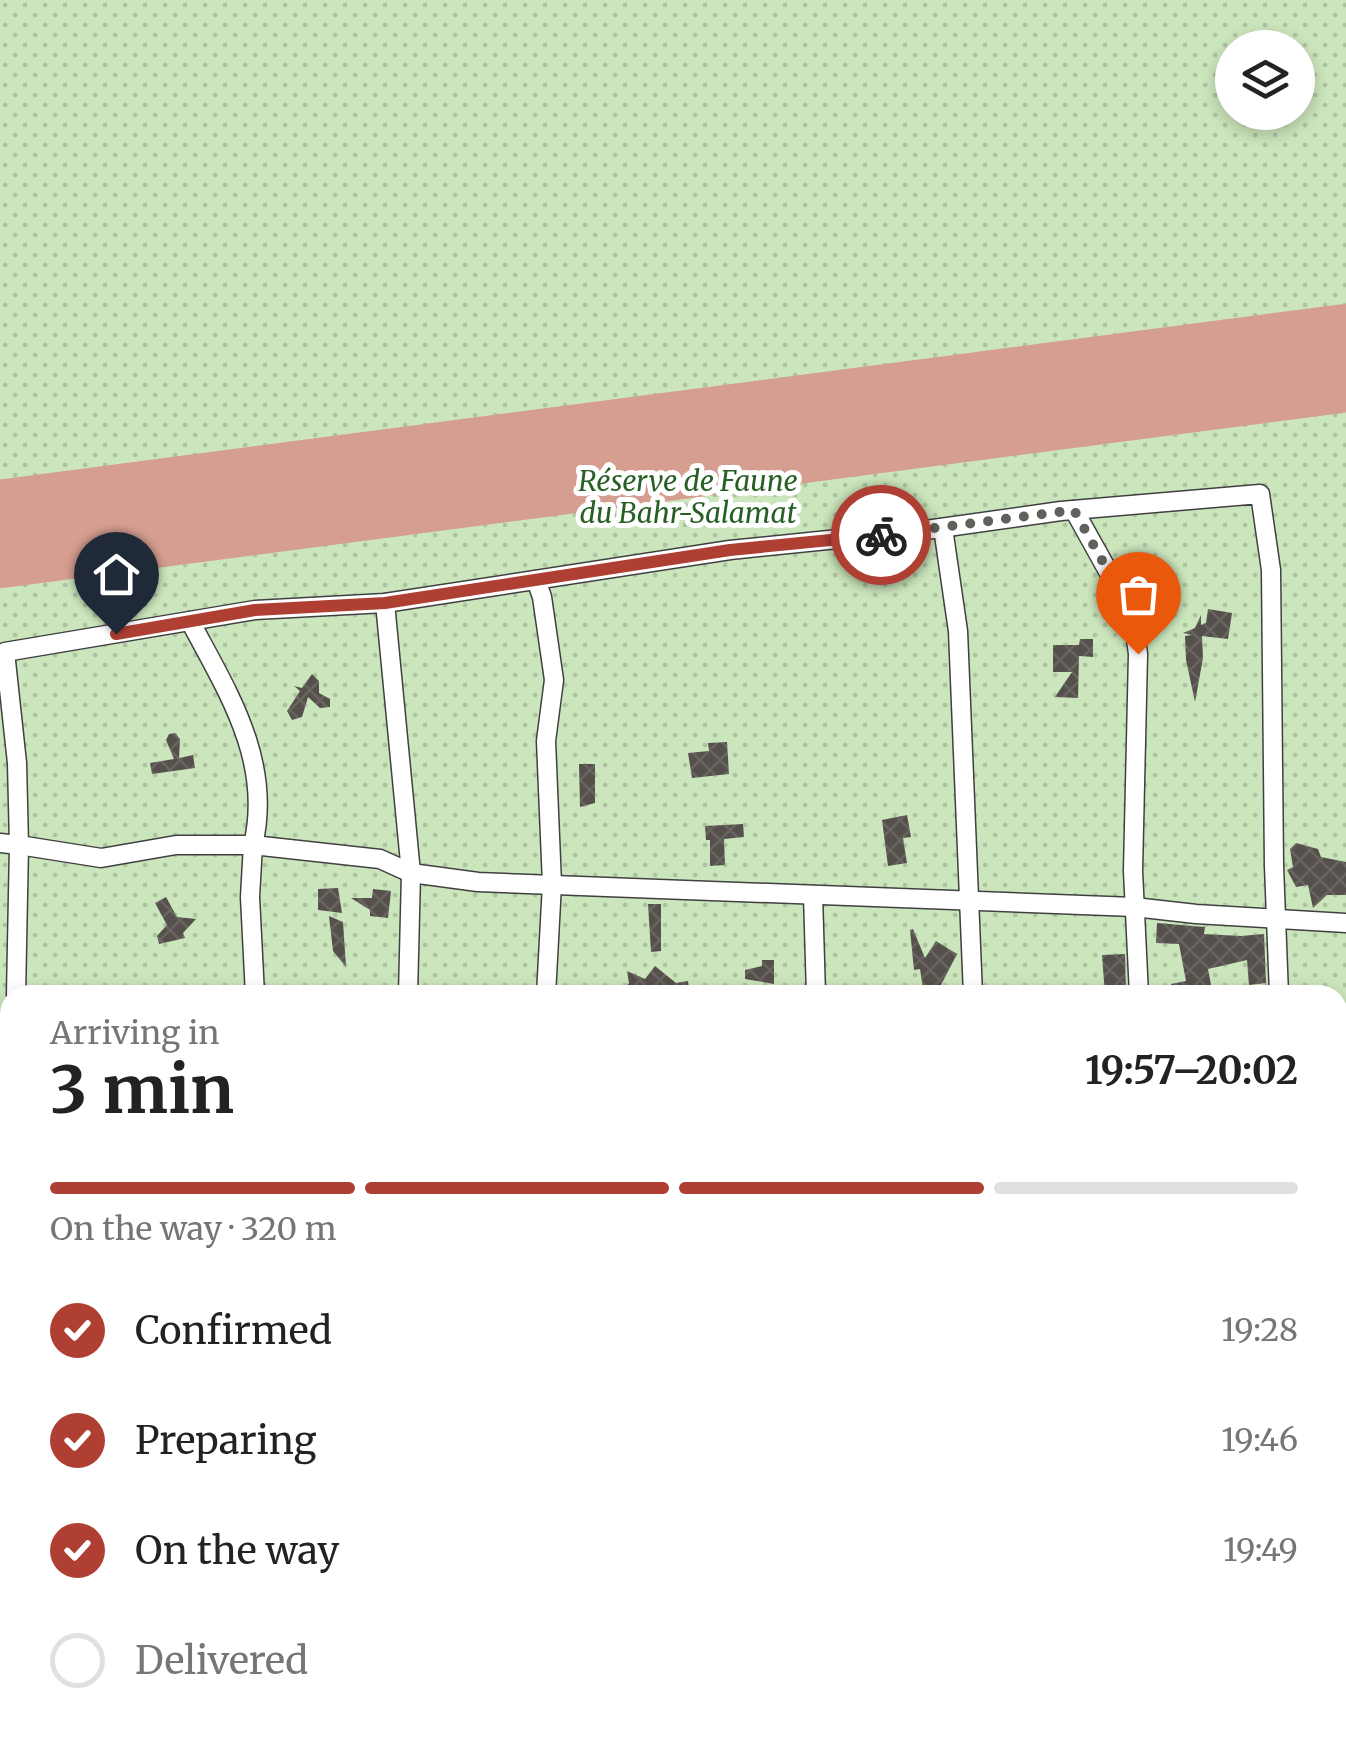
<!DOCTYPE html>
<html lang="en">
<head>
<meta charset="utf-8">
<style>
	body { margin:0; font-family:Merriweather,serif; background:#f6f6f6; color:#222; height:100vh; display:flex; flex-direction:column; font-size:38px; white-space:nowrap }
	* { box-sizing:border-box; margin:0 }
	p { font-size:32px; color:#767676 }
	.icon { flex:none; width:55px; height:55px; fill:none; stroke:currentColor; stroke-width:2; stroke-linecap:round; stroke-linejoin:round }
	.map { position:relative; flex:1; overflow:hidden }
	.details { position:absolute; left:0px; top:985px; width:1348px; height:752px; display:flex; flex-direction:column; background:#fff; border-radius:30px 30px 0 0; box-shadow:0 5px 15px #0003 }
	.details>* { flex:none }
	.controls { position:absolute; left:1215px; top:30px; display:grid; gap:20px }
	.controls a { display:grid; place-items:center; width:100px; height:100px; border-radius:50%; background:#fff; box-shadow:0 5px 15px #0003; font-size:50px }
	.pin { position:absolute; display:grid; place-items:center; width:85px; height:85px; color:#fff; margin:-102px -42px; border-radius:50% 50% 50% 0; rotate:-45deg; box-shadow:0 0 10px #0007 }
	.pin .icon { rotate:45deg }
	.courier { position:absolute; display:grid; place-items:center; width:100px; height:100px; margin:-50px; border:8px solid #b03f33; border-radius:50%; background:#fff; color:#222; box-shadow:0 2px 12px #0007 }
	.overview em { font-style:normal; font-weight:700 }
	.overview div { display:flex; flex-direction:column-reverse }
	.overview { display:flex; align-items:center; justify-content:space-between; height:170px; padding:0 50px }
	h1 { font-size:65px; font-weight:700; line-height:75px }
	.bar { display:grid; grid-template-columns:repeat(4,1fr); gap:15px 10px; align-content:center; height:120px; padding:0 50px }
	.bar i { height:12px; border-radius:8px; background:#e0e0e0 }
	.bar .selected { background:#b03f33 }
	.bar p { grid-column:span 4 }
	ol { padding:0 50px; list-style:none }
	li { display:flex; align-items:center; gap:30px; height:110px }
	li p { margin-inline-start:auto }
	li .icon { padding:10px; border-radius:50%; background:#b03f33; color:#fff; stroke-width:4 }
	li:last-child { color:#767676 }
	li i { width:55px; height:55px; border:5px solid #e0e0e0; border-radius:50% }
	.map>svg:first-child { display:block }
	.park { fill:url(#park-dots); fill-rule:evenodd }
	.lines { fill:none; stroke-linecap:round; stroke-linejoin:round }
	.runway { stroke:#d69e91; stroke-width:108 }
	.building { fill:url(#building-cross-hatch) }
	.minor-casing { stroke:#404040; stroke-width:21 }
	.minor { stroke:#fff; stroke-width:18 }
	.done { stroke:#61615c; stroke-width:10; stroke-dasharray:0 18 }
	.route { stroke:#b03f33; stroke-width:12 }
	.labels { text-anchor:middle; stroke-width:10; stroke-linejoin:round; paint-order:stroke }
	.park-label { font-size:28px; font-style:italic; fill:#285f24; stroke:#fff }
</style>
</head>
<body>
<div class="map">
<svg width="1346" height="1737" viewBox="0 0 1346 1737">
	<defs>
		<pattern id="park-dots" width="8" height="8" patternUnits="userSpaceOnUse" patternTransform="scale(2.5)"><rect width="8" height="8" fill="#cbe5bc"/><path d="M2 2h.1M6 6h.1" fill="none" stroke="#adc3a0" stroke-width="1.8" stroke-linecap="round"/></pattern>
		<pattern id="building-cross-hatch" width="8" height="8" patternUnits="userSpaceOnUse" patternTransform="scale(2.5)"><rect width="8" height="8" fill="#55504b"/><path d="M0 0l8 8M0 8l8-8" fill="none" stroke="#686460"/></pattern>
	</defs>
	<rect width="100%" height="100%" fill="#fdfdef"/>
	<!-- park -->
	<path class="park" d="M0,0H1346V1737H0ZM1232,48H1298V112H1232ZM10,995H1338V1728H10Z"/>
	<g class="lines">
		<!-- runway -->
		<path class="runway" d="M0,534L1346,358"/>
	</g>
	<!-- building -->
	<g class="building">
		<path d="M1208,609L1232,613L1228,639L1202,636L1203,658L1195,702L1186,660L1185,636L1192,635L1183,633L1195,628L1201,615V625L1206,623Z"/>
		<path d="M1080,639H1093V657L1079,656L1078,698L1055,697L1072,672H1053V645H1079Z"/>
		<path d="M312,674L319,681V693L330,699V707L320,708L308,697L302,717L292,720L287,711L300,691L294,686L302,688Z"/>
		<path d="M175,733L180,739L179,758L193,755L195,768L152,774L150,763L174,759L166,740L169,734Z"/>
		<path d="M727,742L729,774L692,778L688,753L709,751L708,743Z"/>
		<path d="M579,764H595V803L580,807Z"/>
		<path d="M907,815L911,837L903,838L907,863L888,866L882,820Z"/>
		<path d="M743,824L744,837L724,839L725,865L710,866V840H706L705,826Z"/>
		<path d="M1296,843L1318,849L1321,857L1346,862V895H1327L1313,908L1308,885L1296,887L1287,870L1293,867L1290,849Z"/>
		<path d="M338,888L342,913L318,910V889Z"/>
		<path d="M373,889L391,891L388,918L370,916V910L351,898H372Z"/>
		<path d="M166,897L177,917L196,919L183,933L185,938L159,944L157,936L167,925L155,903Z"/>
		<path d="M648,904H661V951L651,952Z"/>
		<path d="M329,916L343,922L346,967L333,951Z"/>
		<path d="M1157,923L1205,927L1204,934L1241,936L1264,934L1266,983L1249,985L1247,960L1208,969L1213,995H1174L1171,984L1186,981L1179,944L1156,943Z"/>
		<path d="M913,929L925,958L936,941L957,954L940,987L923,989L920,969L914,970L910,930Z"/>
		<path d="M1125,954L1126,995H1105L1102,955Z"/>
		<path d="M762,960H774V984L745,979V970L762,966Z"/>
		<path d="M655,966L676,983L688,981L690,995H620L629,983L627,971L645,979Z"/>
	</g>
	<g class="lines">
		<defs>
			<g id="minor">
				<path d="M1074,510L1133,616L1138,654L1133,871L1139,995"/>
				<path d="M943,528L958,631L973,995"/>
				<path d="M536,580L542,597L554,680L546,741L552,884L546,995"/>
				<path d="M385,603L411,873L408,995"/>
				<path d="M0,843L19,845L17,763L5,652L255,610L385,603L730,550L926,530L1061,511L1260,494L1271,570L1274,866L1279,995"/>
				<path d="M813,895L816,995"/>
				<path d="M16,995L19,845L101,858L176,845H253C273,761 227,691 190,621"/>
				<path d="M255,995L250,897L253,845L380,859L411,873L478,882L1134,907L1196,914L1346,923"/>
				<path d="M0,1196L10,1197"/>
				<path d="M1338,1217H1346"/>
				<path d="M1338,1380H1346"/>
				<path d="M0,1475L10,1220"/>
				<path d="M0,1545H10"/>
				<path d="M1338,1548H1346"/>
				<path d="M264,1728V1737"/>
				<path d="M408,1728L409,1737"/>
				<path d="M541,1728V1737"/>
				<path d="M816,1728V1737"/>
				<path d="M991,1728V1737"/>
				<path d="M1280,1728V1737"/>
				<path d="M1133,1737V1728"/>
			</g>
		</defs>
		<!-- minor casing -->
		<use href="#minor" class="minor-casing"/>
		<!-- minor -->
		<use href="#minor" class="minor"/>
	</g>
	<g class="lines">
		<!-- done -->
		<path class="done" d="M881,535L1074,510L1133,616L1138,654"/>
		<!-- route -->
		<path class="route" d="M116,634L255,610L385,603L730,550L881,535"/>
	</g>
	<g class="labels">
		<!-- park labels -->
		<g class="park-label">
			<text x="688" y="491">Réserve de Faune<tspan x="688" dy="32">du Bahr-Salamat</tspan></text>
		</g>
	</g>
</svg>
<div class="controls">
<a><svg class="icon" aria-label="layers" viewBox="0 0 24 24"><path d="M12 4l9 5-9 5-9-5zM3 14l9 5 9-5"/></svg></a>
</div>
<div class="pin" style="left:1138px;top:654px;background:#ea580c"><svg class="icon" aria-label="bag" viewBox="0 0 24 24"><path d="M5 8h14l-1 12H6zM9 8a3 3 0 0 1 6 0"/></svg></div>
<div class="pin" style="left:116px;top:634px;background:#1f2937"><svg class="icon" aria-label="home" viewBox="0 0 24 24"><path d="M3 11l9-7 9 7M6 9v11h12V9"/></svg></div>
<div class="courier" style="left:881px;top:535px"><svg class="icon" aria-label="bike" viewBox="0 0 24 24"><circle cx="6" cy="16" r="4"/><circle cx="18" cy="16" r="4"/><path d="M6 16l4-8h5l3 8M10 8l3 8H6M13 5h3"/></svg></div>
<section class="details">
<div class="overview"><div><h1>3 min</h1><p>Arriving in</p></div><em>19:57–20:02</em></div>
<div class="bar"><i class="selected"></i><i class="selected"></i><i class="selected"></i><i></i><p>On the way · 320 m</p></div>
<ol>
<li><svg class="icon" aria-label="check" viewBox="0 0 24 24"><path d="M5 12l5 5 9-10"/></svg>Confirmed<p>19:28</p></li>
<li><svg class="icon" aria-label="check" viewBox="0 0 24 24"><path d="M5 12l5 5 9-10"/></svg>Preparing<p>19:46</p></li>
<li><svg class="icon" aria-label="check" viewBox="0 0 24 24"><path d="M5 12l5 5 9-10"/></svg>On the way<p>19:49</p></li>
<li><i></i>Delivered</li>
</ol>
</section>
</div>
</body>
</html>
